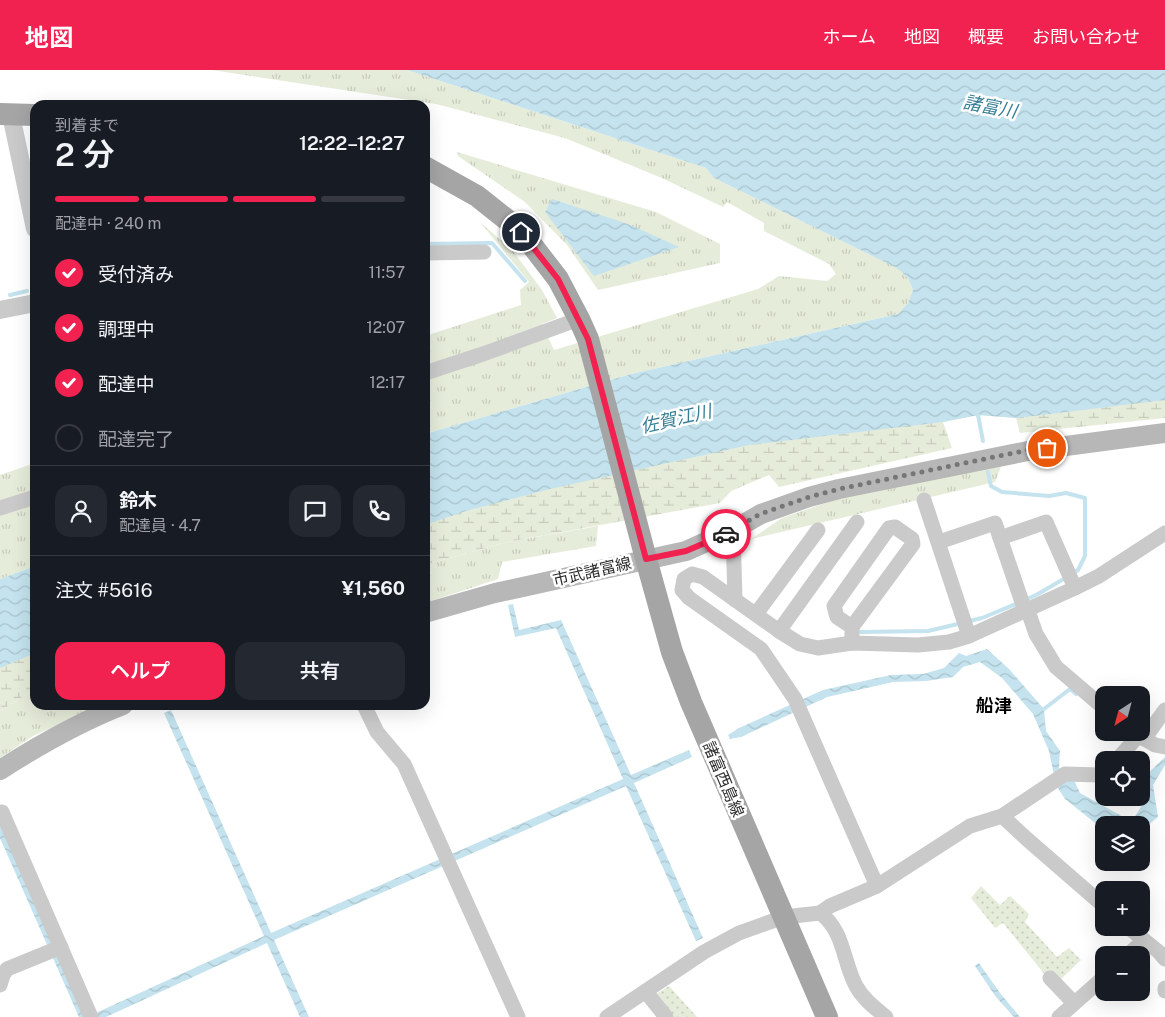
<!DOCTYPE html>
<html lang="ja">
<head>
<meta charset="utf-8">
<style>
	body { margin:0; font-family:"Public Sans","Noto Sans JP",sans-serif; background:#242831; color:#f1f3f6; height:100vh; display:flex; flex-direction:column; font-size:19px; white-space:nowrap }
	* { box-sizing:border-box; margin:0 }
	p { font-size:16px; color:#9ea1a6 }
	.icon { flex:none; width:28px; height:28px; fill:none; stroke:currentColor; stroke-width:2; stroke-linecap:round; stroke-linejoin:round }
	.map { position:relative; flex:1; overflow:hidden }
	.sheet { position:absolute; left:30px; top:30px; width:400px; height:610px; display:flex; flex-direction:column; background:#171b24; border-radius:15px; box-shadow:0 5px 20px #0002 }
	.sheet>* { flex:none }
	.needle { width:32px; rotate:216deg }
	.buttons { position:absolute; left:1095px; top:616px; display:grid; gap:10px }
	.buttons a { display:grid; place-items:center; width:55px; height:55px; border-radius:10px; background:#171b24; box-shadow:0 5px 20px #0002; font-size:25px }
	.pin { position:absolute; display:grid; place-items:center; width:42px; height:42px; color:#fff; margin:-21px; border:2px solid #fff; border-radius:50%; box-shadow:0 1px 5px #0007 }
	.courier { position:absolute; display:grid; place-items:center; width:50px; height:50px; margin:-25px; border:4px solid #f12250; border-radius:50%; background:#fff; color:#222; box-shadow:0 1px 6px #0007 }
	.head em { font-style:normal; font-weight:600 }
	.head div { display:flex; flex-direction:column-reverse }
	.head { display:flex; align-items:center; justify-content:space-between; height:85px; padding:0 25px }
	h1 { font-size:32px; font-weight:600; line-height:38px }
	.bar { display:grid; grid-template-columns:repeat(4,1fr); gap:8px 5px; align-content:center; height:60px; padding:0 25px }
	.bar i { height:6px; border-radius:4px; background:#363941 }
	.bar .current { background:#f12250 }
	.bar p { grid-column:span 4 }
	.line { display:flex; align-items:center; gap:12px; padding:0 25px; border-top:1px solid #363941 }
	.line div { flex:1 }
	.round { display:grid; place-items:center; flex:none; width:52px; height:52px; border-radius:15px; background:#242831 }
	ol { padding:0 25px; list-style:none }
	li { display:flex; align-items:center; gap:15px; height:55px }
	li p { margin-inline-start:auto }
	li .icon { padding:5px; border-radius:50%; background:#f12250; color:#fff; stroke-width:4 }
	li:last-child { color:#9ea1a6 }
	li i { width:28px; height:28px; border:2px solid #363941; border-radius:50% }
	.cta { display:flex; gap:10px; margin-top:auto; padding:10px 25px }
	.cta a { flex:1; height:58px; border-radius:15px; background:#f12250; color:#fff; font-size:20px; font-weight:600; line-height:58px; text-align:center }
	.cta a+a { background:#242831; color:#f1f3f6 }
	header { display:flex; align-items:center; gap:30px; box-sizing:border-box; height:70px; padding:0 25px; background:#f12250; color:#fff }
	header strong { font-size:24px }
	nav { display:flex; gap:28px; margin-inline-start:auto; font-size:18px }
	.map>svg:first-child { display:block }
	.grass { fill:url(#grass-tufts) }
	.wetland { fill:url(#wetland-marsh) }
	.garden { fill:url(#garden-dots) }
	.water { fill:url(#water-waves) }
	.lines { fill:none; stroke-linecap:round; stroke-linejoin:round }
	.stream { stroke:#c4e3ee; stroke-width:4 }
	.minor { stroke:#cacaca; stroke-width:15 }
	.tertiary { stroke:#cacaca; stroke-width:18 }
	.secondary { stroke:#b7b7b7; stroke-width:20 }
	.primary { stroke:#a5a5a5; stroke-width:22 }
	.done { stroke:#767676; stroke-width:5; stroke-dasharray:0 9 }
	.route { stroke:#f12250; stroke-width:6 }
	.labels { text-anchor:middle; stroke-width:5; stroke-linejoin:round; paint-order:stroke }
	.street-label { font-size:16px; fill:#2d2d2d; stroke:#fff }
	.water-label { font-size:18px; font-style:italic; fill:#367e95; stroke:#fff }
	.neighbourhood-label { font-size:18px; font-weight:bold; fill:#000; stroke:#fff }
</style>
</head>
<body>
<header>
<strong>地図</strong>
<nav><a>ホーム</a><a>地図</a><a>概要</a><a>お問い合わせ</a></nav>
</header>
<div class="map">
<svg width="1165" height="947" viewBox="0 0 1165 947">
	<defs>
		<pattern id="grass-tufts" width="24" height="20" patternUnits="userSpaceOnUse" patternTransform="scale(1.25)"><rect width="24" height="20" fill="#e6ecda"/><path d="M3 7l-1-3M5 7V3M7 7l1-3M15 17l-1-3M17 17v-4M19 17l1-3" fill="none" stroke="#c6cbbb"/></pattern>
		<pattern id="wetland-marsh" width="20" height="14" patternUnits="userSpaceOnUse" patternTransform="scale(1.25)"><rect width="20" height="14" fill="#e6ecda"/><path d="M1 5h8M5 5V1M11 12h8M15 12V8" fill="none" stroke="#c6cbbb"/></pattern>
		<pattern id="garden-dots" width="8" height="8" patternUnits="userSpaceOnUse" patternTransform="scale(1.25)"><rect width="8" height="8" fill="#e6ecda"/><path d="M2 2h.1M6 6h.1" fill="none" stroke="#c6cbbb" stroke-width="1.8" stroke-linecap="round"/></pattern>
		<pattern id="water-waves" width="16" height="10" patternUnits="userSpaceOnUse" patternTransform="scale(1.25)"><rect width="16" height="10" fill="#c4e3ee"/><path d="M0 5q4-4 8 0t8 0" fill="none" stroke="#a9c3cc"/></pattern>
	</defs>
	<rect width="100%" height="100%" fill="#fff"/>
	<!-- grass -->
	<g class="grass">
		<path d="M212,0H407L706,98L714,108L898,198L908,208L913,220L908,233L898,244L631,304L425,364V266L521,235L520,220L529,212L480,152L513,181L542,220L557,248L542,254L554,280L758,219L779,206L827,211L836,204L829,194L764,161V153L727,132L723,137L664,109L565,68L436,34Z"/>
		<path d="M457,82L656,142L720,174V193L598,220L567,175L525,132L458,86Z"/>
		<path d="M35,393V496L0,509V405Z"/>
		<path d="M1002,394L995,412L751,469L782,448L846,426Z"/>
		<path d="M598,456L596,476L502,492L498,509L425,533V495L503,473Z"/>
		<path d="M35,619V635H103L33,666L0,688V641Z"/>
	</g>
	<!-- wetland -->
	<g class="wetland">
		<path d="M1165,304V348L1020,363L1016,348L978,345L943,352L952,378L779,417L769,405L731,421L720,433L503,473L425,495V444L828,340Z"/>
		<path d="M35,565V619L0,641V576Z"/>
	</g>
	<!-- garden -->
	<g class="garden">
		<path d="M981,816L1000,835L1010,826L1029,844L1025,852L1057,887L1069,878L1081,890L1059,911L1046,906L1003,853L995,858L971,828Z"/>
		<path d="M669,916L697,947H670L653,926Z"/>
	</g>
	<!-- water -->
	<g class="water">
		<path d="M407,0H1165V330L1017,348L978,345L943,352L749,375L550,419L466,441L425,455V364L631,304L898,244L908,233L913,220L908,208L897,198L714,108L706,98Z"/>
		<path d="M552,129L628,154L679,177L594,206L545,142Z"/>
		<path d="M35,496V583L0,598V509Z"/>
		<path d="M513,534L519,560L561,550L631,705L689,680L692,687L634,713L703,868L696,871L626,716L274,870L309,947H300L267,873L106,947H87L264,866L164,643L171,640L271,863L623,709L556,558L515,567L508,535Z"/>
		<path d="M987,579L1009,599L1044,639L1046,661L1060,681L1059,697L1063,708H1073L1080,723L1127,749L1134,748L1144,732L1142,709L1165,687V695L1153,715L1158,747L1141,761V755H1104V760L1065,729L1056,715L1049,681L1033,644L1002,608L980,592L963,597L953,607L926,611L893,612L827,627L741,667L730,669L728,665L739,658L823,620L891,605L923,604L944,598L959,583L966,586Z"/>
		<path d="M0,752L87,947H79L0,768Z"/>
		<path d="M979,893L1000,923L1020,947H1014L996,927L975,896Z"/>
	</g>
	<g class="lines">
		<!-- stream -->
		<g class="stream">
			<path d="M425,174L492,173L525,211"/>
			<path d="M10,225L27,221"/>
			<path d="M978,345L983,371"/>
			<path d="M988,402L991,416L1002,422L1049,426L1066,423L1085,428V486L1078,500L1073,503"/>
			<path d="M1025,530L1038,524L1067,507"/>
			<path d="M969,551L982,548L1018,533"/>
			<path d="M860,562L928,561L962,553"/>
			<path d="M1102,626L1104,627"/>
			<path d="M1044,639L1070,619L1076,624"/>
		</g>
		<!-- minor -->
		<g class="minor">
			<path d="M425,183L484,182"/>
			<path d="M425,303L483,284L579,249"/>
			<path d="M924,430L969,566"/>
			<path d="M0,438L35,427"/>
			<path d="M733,460L735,530"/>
			<path d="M1000,468L1046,452L1075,518"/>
			<path d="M939,472L995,453L1023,535L1028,541L1036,564L1056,597L1104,638"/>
			<path d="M756,544L818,460"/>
			<path d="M852,557L913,474L912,469L895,457L889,458L834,536L837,547L852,557V573"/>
			<path d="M779,561L857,452"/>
			<path d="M364,635L377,662L404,694L518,947"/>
			<path d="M1133,662L1155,675L1165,677"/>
			<path d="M1144,669L1165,640"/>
			<path d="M1117,690L1138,666"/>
			<path d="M2,742L91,947"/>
			<path d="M1002,746L1028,770L1104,836"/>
			<path d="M877,816L795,629L761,579L689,528L682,520L684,509L692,504L703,507L779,561L800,574L818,578L852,573L918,575L949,572L969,566L1075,518L1099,506L1165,463"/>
			<path d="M820,843C844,860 843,892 856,916C863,929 875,938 886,947"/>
			<path d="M1129,858L1159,882L1165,889"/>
			<path d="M1128,885L1144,870"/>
			<path d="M1050,908L1074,933"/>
			<path d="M0,915L3,905L7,899L61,877"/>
			<path d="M1165,918V921"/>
			<path d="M646,922L666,947"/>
			<path d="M607,947L704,882L739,863L784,847L820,843L830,836L877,816L970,756L1002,746L1065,704L1100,705L1104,703"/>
			<path d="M1059,947L1104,907"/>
		</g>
		<!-- tertiary -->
		<g class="tertiary">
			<path d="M11,45L35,159"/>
			<path d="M0,240L35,233"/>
		</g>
		<!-- secondary -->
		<g class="secondary">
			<path d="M425,543L495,523L686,481L733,460L761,444L809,427L839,419L1028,381L1165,363"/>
			<path d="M0,700C39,675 80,652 123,635"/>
		</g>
		<!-- primary -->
		<g class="primary">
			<path d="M0,44L35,45"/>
			<path d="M425,97L477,126L521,161L558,209L579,249L588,269L646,489L672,582L691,632L827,947"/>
		</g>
	</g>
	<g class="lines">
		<!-- done -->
		<path class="done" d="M726,464L760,444L809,427L839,419L1028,380L1047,378"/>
		<!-- route -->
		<path class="route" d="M521,162L558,209L588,269L646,489L686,481L726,464"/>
	</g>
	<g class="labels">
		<!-- street labels -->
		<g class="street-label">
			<text transform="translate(592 501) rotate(-13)" y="6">市武諸富線</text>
			<text transform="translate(724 709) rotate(67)" y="6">諸富西島線</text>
		</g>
		<!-- water labels -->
		<g class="water-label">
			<text transform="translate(990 37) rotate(11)" y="6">諸富川</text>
			<text transform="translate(676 349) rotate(-13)" y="6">佐賀江川</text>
		</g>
		<!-- neighbourhood labels -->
		<g class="neighbourhood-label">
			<text x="994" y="642">船津</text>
		</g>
	</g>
</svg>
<div class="buttons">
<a><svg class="needle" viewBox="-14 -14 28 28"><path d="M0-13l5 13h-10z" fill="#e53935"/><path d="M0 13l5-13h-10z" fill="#9ea1a6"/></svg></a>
<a><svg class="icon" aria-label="locate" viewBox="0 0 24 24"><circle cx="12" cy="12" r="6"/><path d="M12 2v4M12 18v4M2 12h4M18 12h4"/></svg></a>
<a><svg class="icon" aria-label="layers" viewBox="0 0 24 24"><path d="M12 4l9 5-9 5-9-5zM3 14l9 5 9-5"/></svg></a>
<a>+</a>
<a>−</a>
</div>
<div class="pin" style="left:1047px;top:378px;background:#ea580c"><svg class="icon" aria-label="bag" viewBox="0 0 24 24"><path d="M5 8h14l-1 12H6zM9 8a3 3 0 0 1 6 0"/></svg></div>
<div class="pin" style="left:521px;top:162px;background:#1f2937"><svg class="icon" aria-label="home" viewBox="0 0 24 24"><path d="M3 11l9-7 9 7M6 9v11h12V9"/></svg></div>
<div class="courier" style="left:726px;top:464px"><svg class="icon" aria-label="car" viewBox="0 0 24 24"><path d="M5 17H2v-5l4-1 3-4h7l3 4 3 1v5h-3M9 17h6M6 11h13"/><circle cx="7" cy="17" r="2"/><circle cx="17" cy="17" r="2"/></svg></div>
<section class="sheet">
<div class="head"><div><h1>2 分</h1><p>到着まで</p></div><em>12:22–12:27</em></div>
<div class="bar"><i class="current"></i><i class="current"></i><i class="current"></i><i></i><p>配達中 · 240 m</p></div>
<ol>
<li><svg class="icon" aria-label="check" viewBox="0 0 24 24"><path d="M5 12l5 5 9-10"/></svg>受付済み<p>11:57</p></li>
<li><svg class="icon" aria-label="check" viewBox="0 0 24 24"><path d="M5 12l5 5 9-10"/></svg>調理中<p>12:07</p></li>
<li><svg class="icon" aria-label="check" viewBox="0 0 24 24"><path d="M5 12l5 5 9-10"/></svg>配達中<p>12:17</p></li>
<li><i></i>配達完了</li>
</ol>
<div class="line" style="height:90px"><a class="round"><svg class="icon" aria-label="person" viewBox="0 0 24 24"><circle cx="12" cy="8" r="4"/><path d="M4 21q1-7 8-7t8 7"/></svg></a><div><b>鈴木</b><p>配達員 · 4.7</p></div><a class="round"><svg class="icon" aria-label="chat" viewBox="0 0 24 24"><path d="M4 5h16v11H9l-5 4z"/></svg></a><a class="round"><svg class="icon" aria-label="phone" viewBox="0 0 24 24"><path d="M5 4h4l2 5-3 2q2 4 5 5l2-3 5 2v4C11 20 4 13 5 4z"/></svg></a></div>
<div class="line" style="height:65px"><div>注文 #5616</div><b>¥1,560</b></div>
<div class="cta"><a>ヘルプ</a><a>共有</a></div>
</section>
</div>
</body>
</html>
